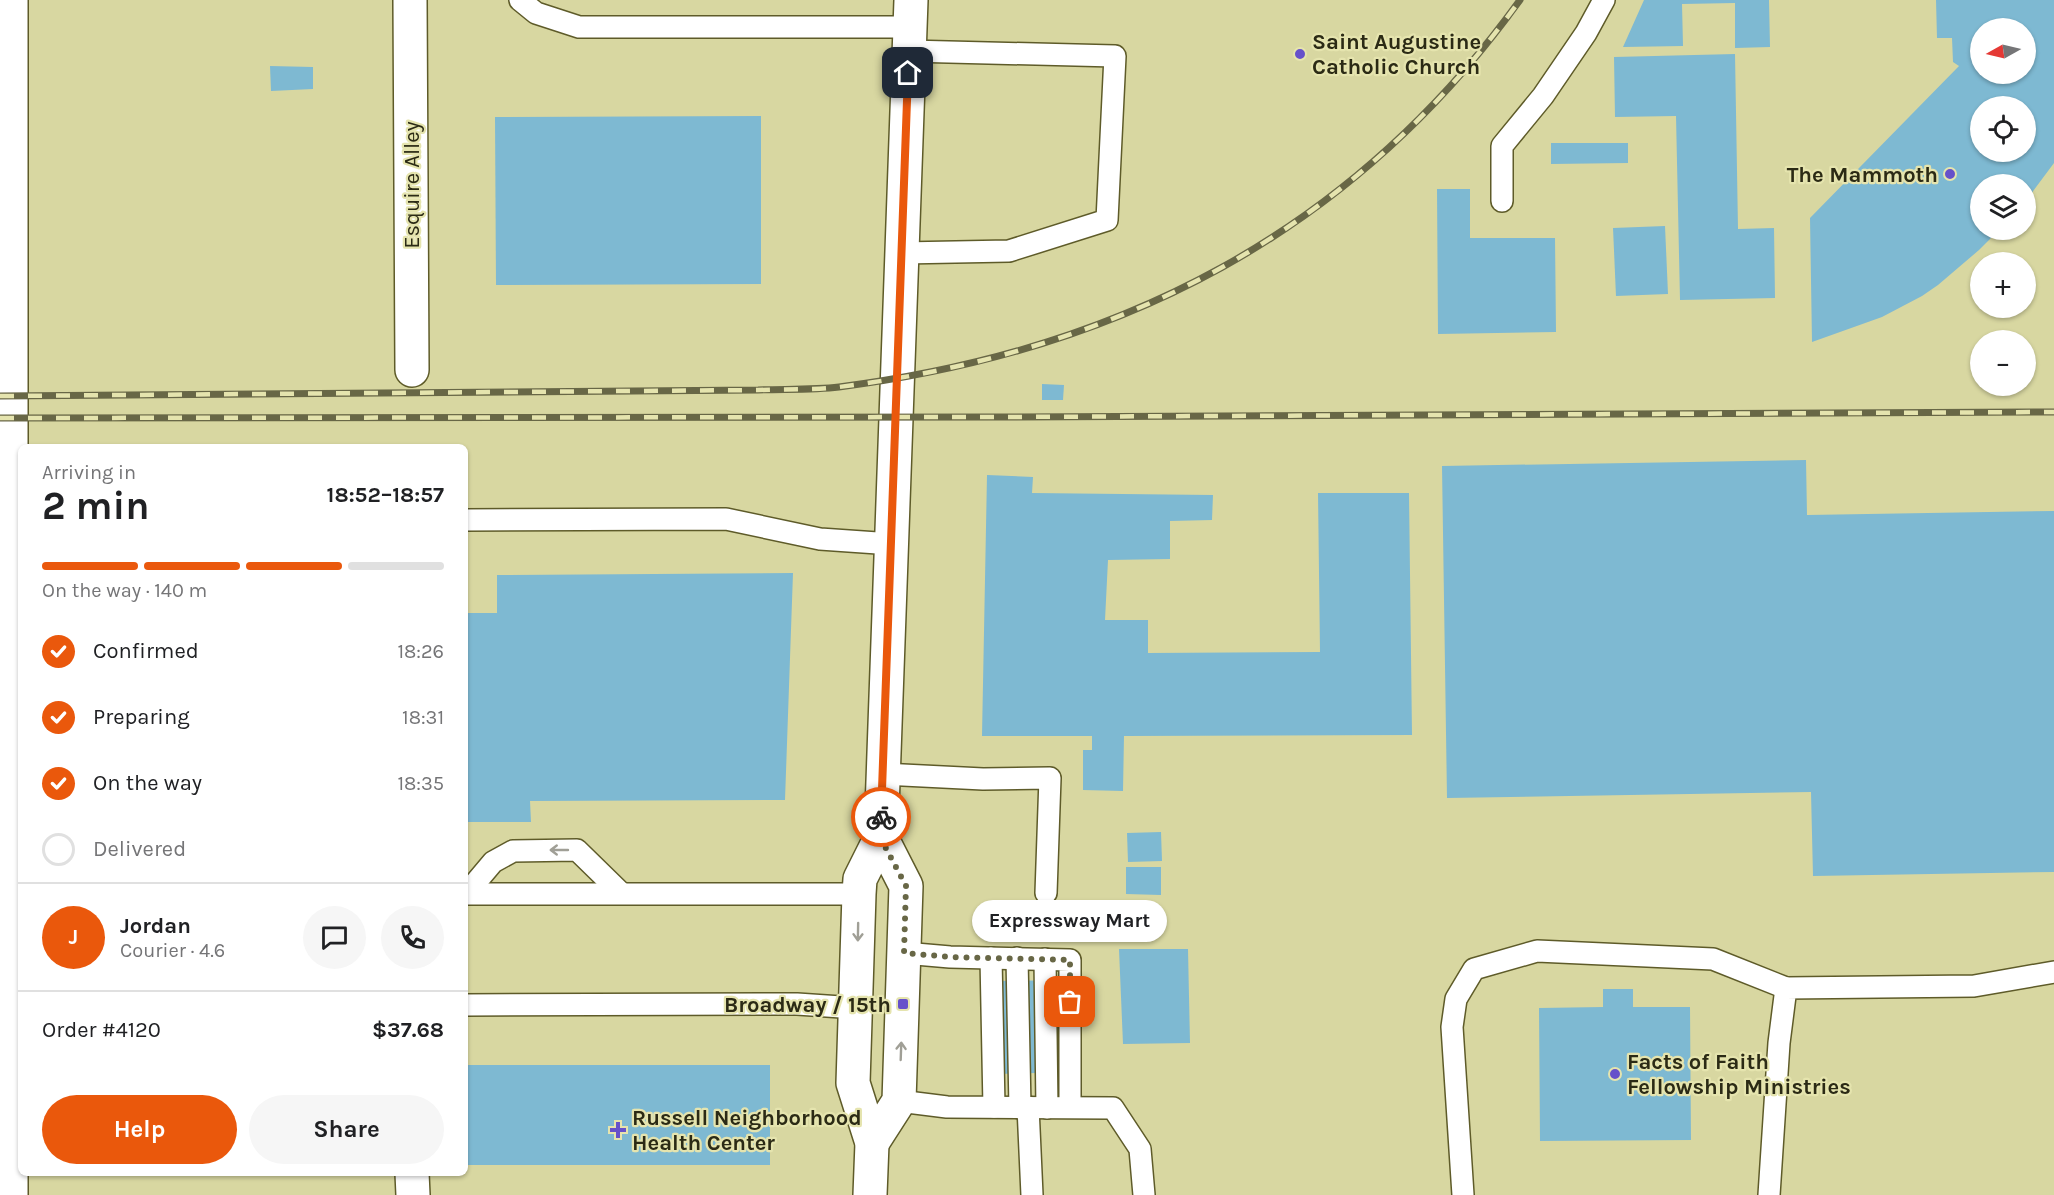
<!DOCTYPE html>
<html lang="en">
<head>
<meta charset="utf-8">
<style>
	body { margin:0; font-family:Karla,sans-serif; background:#f6f6f6; color:#202124; height:100vh; display:flex; flex-direction:column; font-size:22px; white-space:nowrap }
	* { box-sizing:border-box; margin:0 }
	p { font-size:20px; color:#757577 }
	.icon { flex:none; width:33px; height:33px; fill:none; stroke:currentColor; stroke-width:2; stroke-linecap:round; stroke-linejoin:round }
	.map { position:relative; flex:1; overflow:hidden }
	.panel { position:absolute; left:18px; top:444px; width:450px; height:732px; display:flex; flex-direction:column; background:#fff; border-radius:9px; box-shadow:0 2px 4px #0004 }
	.panel>* { flex:none }
	.needle { width:39px; rotate:262deg }
	.buttons { position:absolute; left:1970px; top:18px; display:grid; gap:12px }
	.buttons a { display:grid; place-items:center; width:66px; height:66px; border-radius:50%; background:#fff; box-shadow:0 2px 4px #0004; font-size:30px }
	.pin { position:absolute; display:grid; place-items:center; width:51px; height:51px; color:#fff; margin:-26px; border-radius:12px; box-shadow:0 3px 9px #0006 }
	.courier { position:absolute; display:grid; place-items:center; width:60px; height:60px; margin:-30px; border:4px solid #ea580c; border-radius:50%; background:#fff; color:#222; box-shadow:0 2px 8px #0007 }
	.bubble { position:absolute; height:42px; border-radius:21px; background:#fff; box-shadow:0 2px 4px #0004; font-size:20px; font-weight:700; line-height:42px; text-align:center }
	.head em { font-style:normal; font-weight:700 }
	.head div { display:flex; flex-direction:column-reverse }
	.head { display:flex; align-items:center; justify-content:space-between; height:102px; padding:0 24px }
	h1 { font-size:39px; font-weight:700; line-height:45px }
	.bar { display:grid; grid-template-columns:repeat(4,1fr); gap:9px 6px; align-content:center; height:72px; padding:0 24px }
	.bar i { height:8px; border-radius:4px; background:#e0e0e0 }
	.bar .current { background:#ea580c }
	.bar p { grid-column:span 4 }
	.line { display:flex; align-items:center; gap:15px; padding:0 24px; border-top:2px solid #e0e0e0 }
	.line div { flex:1 }
	.round { display:grid; place-items:center; flex:none; width:63px; height:63px; border-radius:32px; background:#f6f6f6 }
	ol { padding:0 24px; list-style:none }
	li { display:flex; align-items:center; gap:18px; height:66px }
	li p { margin-inline-start:auto }
	li .icon { padding:6px; border-radius:50%; background:#ea580c; color:#fff; stroke-width:4 }
	li:last-child { color:#757577 }
	li i { width:33px; height:33px; border:3px solid #e0e0e0; border-radius:50% }
	.action { display:flex; gap:12px; margin-top:auto; padding:12px 24px }
	.action a { flex:1; height:69px; border-radius:36px; background:#ea580c; color:#fff; font-size:24px; font-weight:700; line-height:69px; text-align:center }
	.action a+a { background:#f6f6f6; color:#202124 }
	.map>svg:first-child { display:block }
	.building { fill:#7eb9d2; fill-rule:evenodd }
	.lines { fill:none; stroke-linecap:round; stroke-linejoin:round }
	.service-casing { stroke:#5e5b29; stroke-width:24 }
	.minor-casing { stroke:#5e5b29; stroke-width:36 }
	.primary-casing { stroke:#5e5b29; stroke-width:36 }
	.service { stroke:#fff; stroke-width:21 }
	.minor { stroke:#fff; stroke-width:33 }
	.primary { stroke:#fff; stroke-width:33 }
	.rail-casing { stroke:#686746; stroke-width:7 }
	.rail { stroke:#e5e4ae; stroke-width:4.5; stroke-dasharray:14; stroke-linecap:butt }
	.oneway { stroke:#a09f96 }
	.done { stroke:#686746; stroke-width:6; stroke-dasharray:0 10.8 }
	.route { stroke:#ea580c; stroke-width:8 }
	.poi-dot { fill:#6651ca; stroke:#e5e4ae; stroke-width:2 }
	.labels { text-anchor:middle; stroke-width:4.5; stroke-linejoin:round; paint-order:stroke }
	.poi-label { font-size:22px; font-weight:bold; fill:#2b2a15; stroke:#e5e4ae; text-anchor:start }
	.street-label { font-size:22px; fill:#2b2a15; stroke:#e5e4ae }
</style>
</head>
<body>
<div class="map">
<svg width="2054" height="1195" viewBox="0 0 2054 1195">
	<rect width="100%" height="100%" fill="#d8d7a1"/>
	<!-- building -->
	<g class="building">
		<path d="M1644,0H1769L1770,47L1735,48V3L1682,4L1683,46L1623,47Z"/>
		<path d="M1936,0H2054V163L2025,202V184H1980V230H1999L1979,250L1938,285L1922,296L1882,317L1812,342L1810,218L1959,66L1953,62L1952,38H1937ZM1980,28H2025V74H1980ZM1980,106H2025V152H1980Z"/>
		<path d="M1735,54L1738,229L1774,228L1775,298L1680,300L1676,116L1615,117L1614,57Z"/>
		<path d="M270,66L313,67V89L271,91Z"/>
		<path d="M761,116V284L496,285L495,117Z"/>
		<path d="M1551,143H1628V163L1551,164Z"/>
		<path d="M1437,189H1470V238H1555L1556,332L1438,334Z"/>
		<path d="M1665,226L1668,294L1616,296L1613,228Z"/>
		<path d="M1042,384L1064,385L1063,400H1042Z"/>
		<path d="M1806,460L1807,515L2054,511V872L1813,876L1811,792L1447,798L1442,466Z"/>
		<path d="M987,475L1033,477L1032,493L1213,495L1212,520L1170,521V559L1108,560L1105,620H1148V653L1320,652L1318,493H1409L1412,735L1124,736L1123,791L1083,790V750H1092V736H982Z"/>
		<path d="M793,573L785,800L530,801L531,822H465V613H497V575Z"/>
		<path d="M1161,832L1162,861L1128,862L1127,833Z"/>
		<path d="M1126,867H1161V895L1126,894Z"/>
		<path d="M1119,949H1188L1190,1043L1123,1044Z"/>
		<path d="M1076,980L1077,1072L994,1074L992,981Z"/>
		<path d="M1603,989H1633V1007H1690L1691,1140L1540,1141L1539,1008L1603,1007Z"/>
		<path d="M465,1065H770V1165H466Z"/>
	</g>
	<g class="lines">
		<defs>
			<g id="service">
				<path d="M520,0L536,13L579,27H910"/>
				<path d="M1502,201V146L1543,96L1586,33L1604,0"/>
				<path d="M902,253L1009,251L1107,220L1115,56L909,51"/>
				<path d="M465,520L726,519L820,539L892,544"/>
				<path d="M883,774L983,779L1050,778L1046,893"/>
				<path d="M465,894H859"/>
				<path d="M466,894L493,862L513,851L577,850L621,893"/>
				<path d="M904,953L950,957L1070,960V1107"/>
				<path d="M991,958L994,1107"/>
				<path d="M1017,958L1020,1108"/>
				<path d="M1045,959L1047,1108"/>
				<path d="M465,1005L797,1004L856,1008"/>
				<path d="M899,1101L947,1107L1113,1108L1140,1149L1144,1195"/>
				<path d="M1028,1107L1032,1195"/>
				<path d="M1463,1195L1452,1027L1456,999L1474,969L1537,951L1713,959L1786,988"/>
				<path d="M1769,1195L1779,1043L1786,988L1974,986L2054,972"/>
			</g>
			<g id="minor">
				<path d="M410,0L412,370"/>
				<path d="M412,1173L413,1195"/>
				<path d="M11,1195V0"/>
			</g>
			<g id="primary">
				<path d="M872,1143L899,1101L906,886L881,837"/>
				<path d="M870,1195L872,1143L853,1083L859,894L860,879L881,837L911,0"/>
			</g>
		</defs>
		<!-- service casing -->
		<use href="#service" class="service-casing"/>
		<!-- minor casing -->
		<use href="#minor" class="minor-casing"/>
		<!-- primary casing -->
		<use href="#primary" class="primary-casing"/>
		<!-- service -->
		<use href="#service" class="service"/>
		<!-- minor -->
		<use href="#minor" class="minor"/>
		<!-- primary -->
		<use href="#primary" class="primary"/>
		<defs>
			<g id="rail">
				<path d="M0,396L758,390C785,389 813,390 839,387C1120,351 1352,233 1520,0"/>
				<path d="M0,418L1001,417L2054,412"/>
			</g>
		</defs>
		<!-- rail casing -->
		<use href="#rail" class="rail-casing"/>
		<!-- rail -->
		<use href="#rail" class="rail"/>
	</g>
	<!-- one-way arrows -->
	<defs><path id="oneway-shaft" d="M-6 0H5M1.5-3L5.5 0L1.5 3" fill="none" stroke-width="1.6" stroke-linecap="round" stroke-linejoin="round" transform="scale(1.5)"/></defs>
	<g class="oneway">
		<use href="#oneway-shaft" transform="translate(559 850) rotate(180)"/>
		<use href="#oneway-shaft" transform="translate(858 932) rotate(91)"/>
		<use href="#oneway-shaft" transform="translate(901 1051) rotate(-88)"/>
	</g>
	<g class="lines">
		<!-- done -->
		<path class="done" d="M881,817L880,837L906,886L904,953L950,957L1070,960V1002"/>
		<!-- route -->
		<path class="route" d="M881,817L908,73"/>
	</g>
	<!-- markers -->
	<g class="poi-dot">
		<circle cx="1300" cy="54" r="6"/>
		<circle cx="1950" cy="174" r="6"/>
		<rect x="897" y="998" width="12" height="12" rx="3"/>
		<circle cx="1615" cy="1074" r="6"/>
		<path d="M615 1121h6v6h6v6h-6v6h-6v-6h-6v-6h6z"/>
	</g>
	<g class="labels">
		<!-- poi labels -->
		<g class="poi-label">
			<text x="1312" y="49">Saint Augustine<tspan x="1312" dy="25">Catholic Church</tspan></text>
			<text x="1938" y="182" text-anchor="end">The Mammoth</text>
			<text x="891" y="1012" text-anchor="end">Broadway / 15th</text>
			<text x="1627" y="1069">Facts of Faith<tspan x="1627" dy="25">Fellowship Ministries</tspan></text>
			<text x="632" y="1125">Russell Neighborhood<tspan x="632" dy="25">Health Center</tspan></text>
		</g>
		<!-- street labels -->
		<g class="street-label">
			<text transform="translate(411 185) rotate(-90)" y="8">Esquire Alley</text>
		</g>
	</g>
</svg>
<div class="buttons">
<a><svg class="needle" viewBox="-14 -14 28 28"><path d="M0-13l5 13h-10z" fill="#e53935"/><path d="M0 13l5-13h-10z" fill="#757577"/></svg></a>
<a><svg class="icon" aria-label="locate" viewBox="0 0 24 24"><circle cx="12" cy="12" r="6"/><path d="M12 2v4M12 18v4M2 12h4M18 12h4"/></svg></a>
<a><svg class="icon" aria-label="layers" viewBox="0 0 24 24"><path d="M12 4l9 5-9 5-9-5zM3 14l9 5 9-5"/></svg></a>
<a>+</a>
<a>−</a>
</div>
<div class="pin" style="left:1070px;top:1002px;background:#ea580c"><svg class="icon" aria-label="bag" viewBox="0 0 24 24"><path d="M5 8h14l-1 12H6zM9 8a3 3 0 0 1 6 0"/></svg></div>
<div class="pin" style="left:908px;top:73px;background:#1f2937"><svg class="icon" aria-label="home" viewBox="0 0 24 24"><path d="M3 11l9-7 9 7M6 9v11h12V9"/></svg></div>
<div class="courier" style="left:881px;top:817px"><svg class="icon" aria-label="bike" viewBox="0 0 24 24"><circle cx="6" cy="16" r="4"/><circle cx="18" cy="16" r="4"/><path d="M6 16l4-8h5l3 8M10 8l3 8H6M13 5h3"/></svg></div>
<div class="bubble" style="left:972px;top:900px;width:195px">Expressway Mart</div>
<section class="panel">
<div class="head"><div><h1>2 min</h1><p>Arriving in</p></div><em>18:52–18:57</em></div>
<div class="bar"><i class="current"></i><i class="current"></i><i class="current"></i><i></i><p>On the way · 140 m</p></div>
<ol>
<li><svg class="icon" aria-label="check" viewBox="0 0 24 24"><path d="M5 12l5 5 9-10"/></svg>Confirmed<p>18:26</p></li>
<li><svg class="icon" aria-label="check" viewBox="0 0 24 24"><path d="M5 12l5 5 9-10"/></svg>Preparing<p>18:31</p></li>
<li><svg class="icon" aria-label="check" viewBox="0 0 24 24"><path d="M5 12l5 5 9-10"/></svg>On the way<p>18:35</p></li>
<li><i></i>Delivered</li>
</ol>
<div class="line" style="height:108px"><b class="round" style="background:#ea580c;color:#fff">J</b><div><b>Jordan</b><p>Courier · 4.6</p></div><a class="round"><svg class="icon" aria-label="chat" viewBox="0 0 24 24"><path d="M4 5h16v11H9l-5 4z"/></svg></a><a class="round"><svg class="icon" aria-label="phone" viewBox="0 0 24 24"><path d="M5 4h4l2 5-3 2q2 4 5 5l2-3 5 2v4C11 20 4 13 5 4z"/></svg></a></div>
<div class="line" style="height:78px"><div>Order #4120</div><b>$37.68</b></div>
<div class="action"><a>Help</a><a>Share</a></div>
</section>
</div>
</body>
</html>
